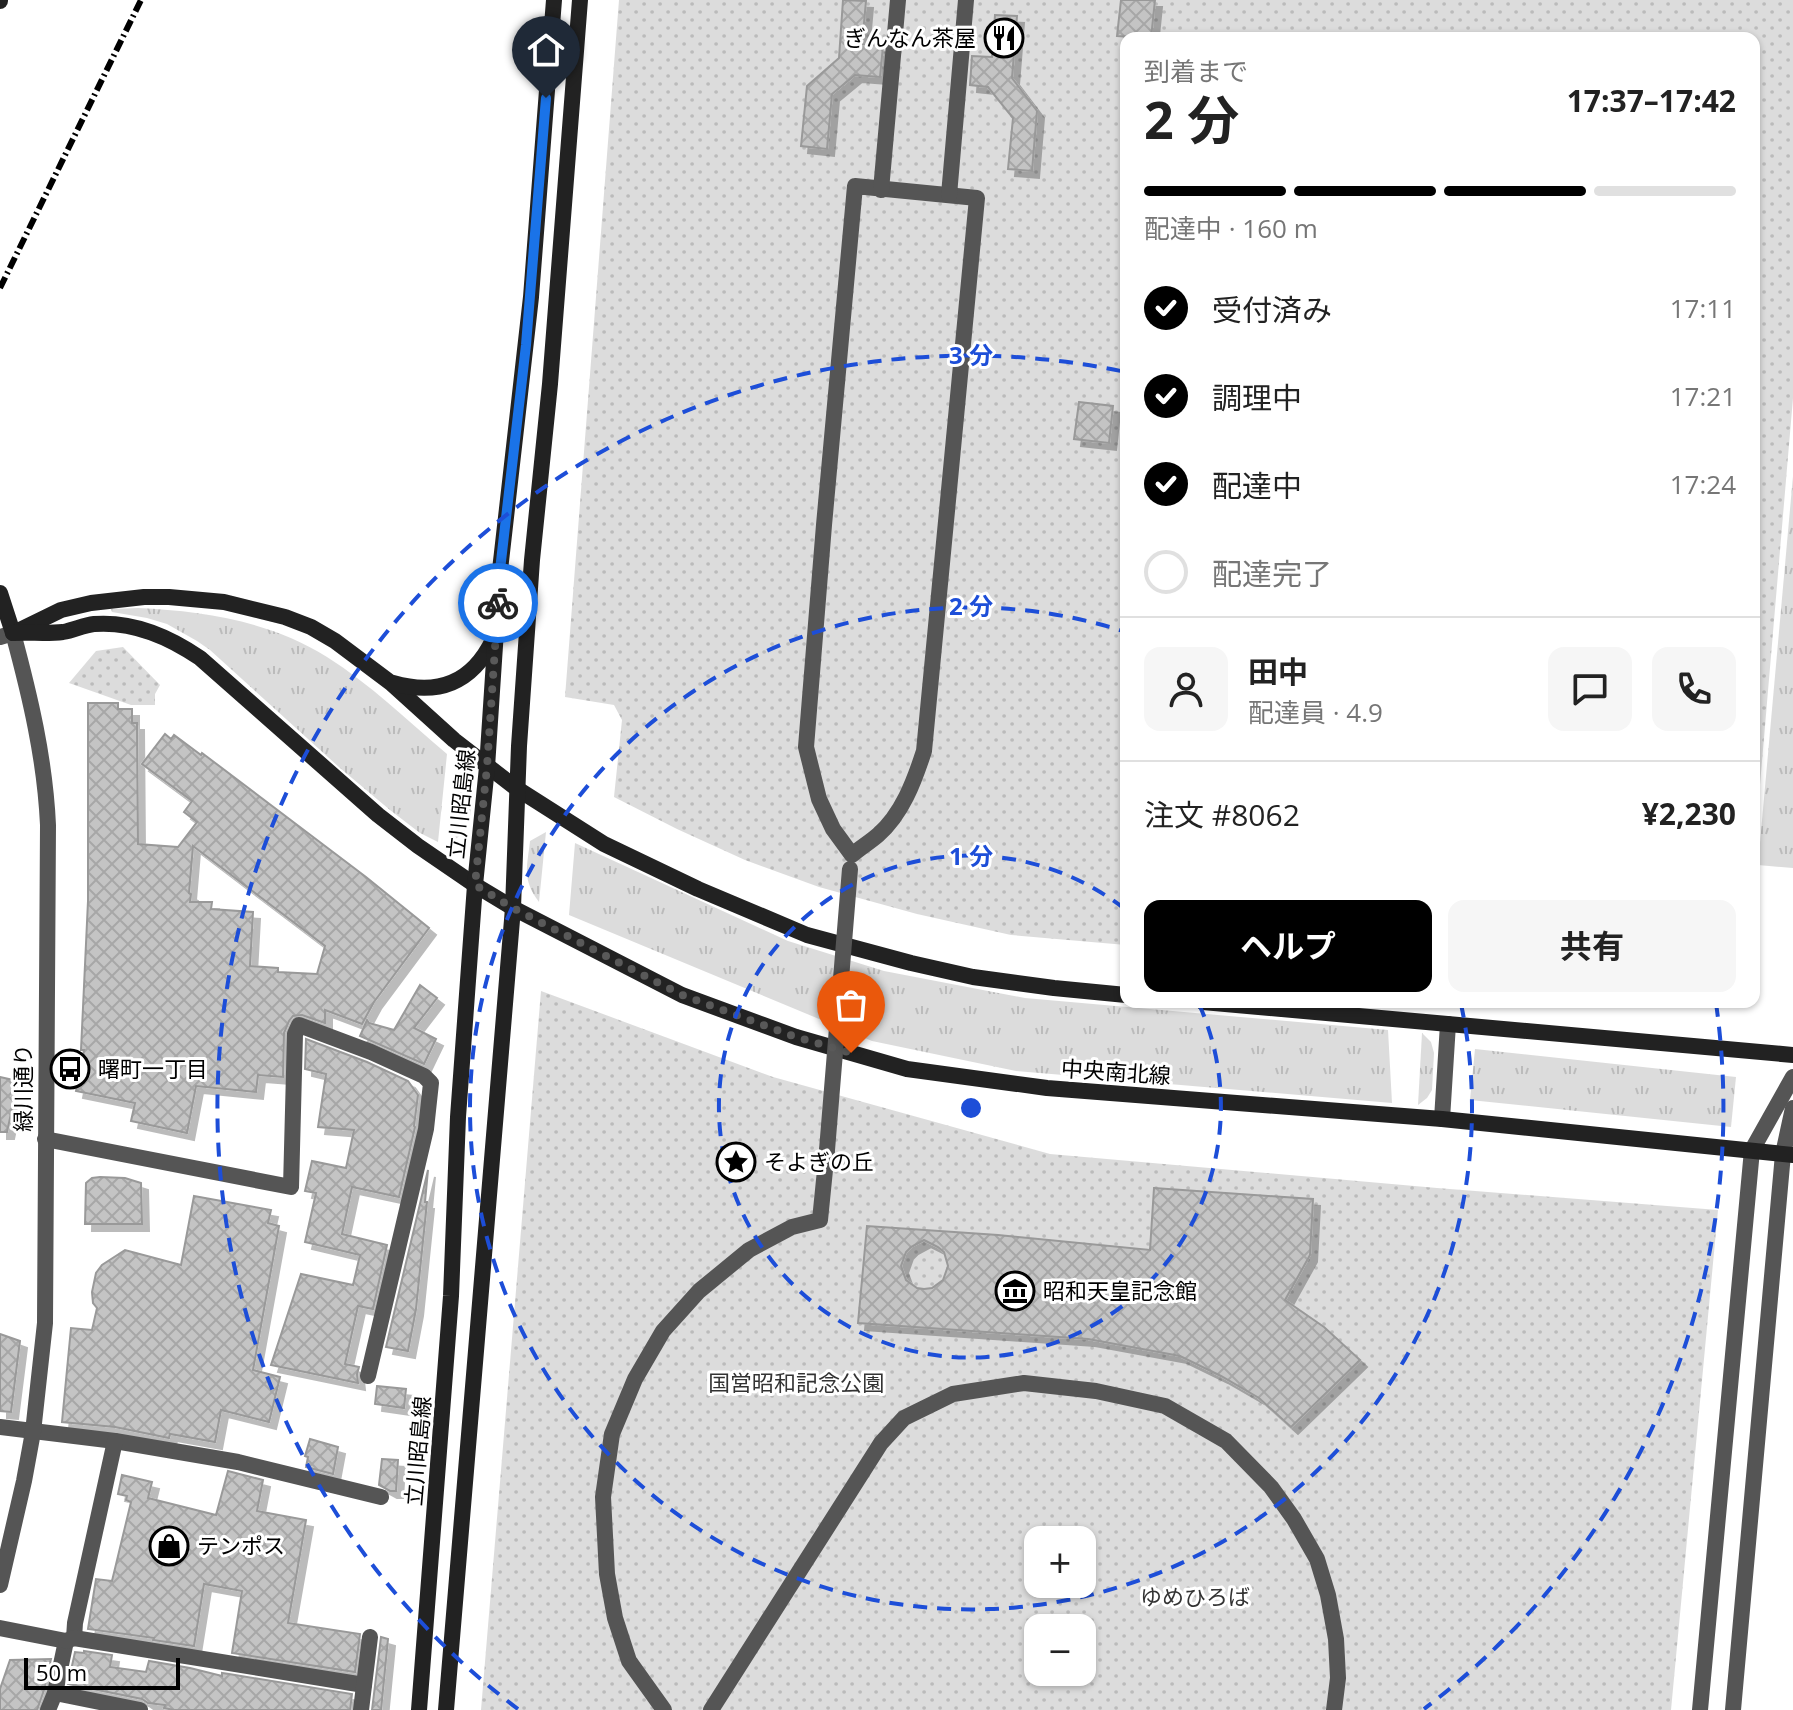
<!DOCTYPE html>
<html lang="ja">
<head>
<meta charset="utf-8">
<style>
	body { margin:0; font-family:"Open Sans","Noto Sans JP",sans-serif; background:#f6f6f6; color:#222; height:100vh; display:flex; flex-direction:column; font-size:30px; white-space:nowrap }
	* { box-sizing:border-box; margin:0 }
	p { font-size:26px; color:#767676 }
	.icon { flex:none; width:44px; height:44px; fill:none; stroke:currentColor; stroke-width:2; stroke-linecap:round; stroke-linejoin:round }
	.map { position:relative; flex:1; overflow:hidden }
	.sheet { position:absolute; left:1120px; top:32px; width:640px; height:976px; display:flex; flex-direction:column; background:#fff; border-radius:16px; box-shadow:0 2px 6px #0004 }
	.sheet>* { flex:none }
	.controls { position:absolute; left:1024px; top:1526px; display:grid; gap:16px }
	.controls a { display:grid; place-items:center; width:72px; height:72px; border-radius:16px; background:#fff; box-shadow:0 2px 6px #0004; font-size:40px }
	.scale { position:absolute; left:24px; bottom:20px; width:156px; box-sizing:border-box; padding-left:8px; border:4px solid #000; border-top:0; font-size:22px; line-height:28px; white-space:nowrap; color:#000; -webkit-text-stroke:6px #fff; paint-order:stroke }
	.pin { position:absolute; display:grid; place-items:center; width:68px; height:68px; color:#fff; margin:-82px -34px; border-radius:50% 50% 50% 0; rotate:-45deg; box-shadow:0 0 8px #0007 }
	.pin .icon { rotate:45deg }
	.courier { position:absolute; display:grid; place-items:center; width:80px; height:80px; margin:-40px; border:6px solid #1a73e8; border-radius:50%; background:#fff; color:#222; box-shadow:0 2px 10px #0007 }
	.overview em { font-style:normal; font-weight:700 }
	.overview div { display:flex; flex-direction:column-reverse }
	.overview { display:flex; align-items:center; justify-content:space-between; height:136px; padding:0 24px }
	h1 { font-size:52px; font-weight:700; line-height:60px }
	.bar { display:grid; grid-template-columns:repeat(4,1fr); gap:12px 8px; align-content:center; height:96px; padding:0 24px }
	.bar i { height:10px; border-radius:6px; background:#e0e0e0 }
	.bar .selected { background:#000 }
	.bar p { grid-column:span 4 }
	.line { display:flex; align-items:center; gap:20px; padding:0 24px; border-top:2px solid #e0e0e0 }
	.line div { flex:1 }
	.round { display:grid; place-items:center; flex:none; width:84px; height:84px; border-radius:16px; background:#f6f6f6 }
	ol { padding:0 24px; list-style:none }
	li { display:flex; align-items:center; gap:24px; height:88px }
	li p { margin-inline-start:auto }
	li .icon { padding:8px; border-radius:50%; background:#000; color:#fff; stroke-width:4 }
	li:last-child { color:#767676 }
	li i { width:44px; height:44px; border:4px solid #e0e0e0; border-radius:50% }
	.primary-button { display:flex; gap:16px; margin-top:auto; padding:16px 24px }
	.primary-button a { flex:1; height:92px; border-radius:16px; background:#000; color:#fff; font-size:32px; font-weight:700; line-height:92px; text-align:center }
	.primary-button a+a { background:#f6f6f6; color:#222 }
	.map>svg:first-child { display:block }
	.grass { fill:url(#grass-tufts) }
	.park { fill:url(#park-dots); fill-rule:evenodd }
	.building { fill:url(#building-cross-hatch); stroke:#999; stroke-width:2; fill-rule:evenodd; filter:url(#shadow) }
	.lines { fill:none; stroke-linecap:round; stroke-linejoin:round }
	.pedestrian { stroke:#555; stroke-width:16 }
	.minor { stroke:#555; stroke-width:16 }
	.tertiary { stroke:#555; stroke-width:16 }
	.secondary { stroke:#222; stroke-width:16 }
	.rail { stroke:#000; stroke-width:6; stroke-dasharray:12 4 2 4; stroke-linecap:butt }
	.pedestrian-bridge { stroke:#555; stroke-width:16 }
	.done { stroke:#595959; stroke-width:8; stroke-dasharray:0 14.4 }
	.route { stroke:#1a73e8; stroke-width:10 }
	.ring { fill:none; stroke:#1d4ed8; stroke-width:4; stroke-dasharray:14 10 }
	.labels { text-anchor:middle; stroke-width:6; stroke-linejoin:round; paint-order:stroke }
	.poi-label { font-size:22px; fill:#000; stroke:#fff; text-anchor:start }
	.street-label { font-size:22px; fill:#000; stroke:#fff }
	.park-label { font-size:22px; fill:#333; stroke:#fff }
	.centre { fill:#1d4ed8; stroke:#fff; stroke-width:4 }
	.ring-label { font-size:24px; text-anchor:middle; font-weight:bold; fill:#1d4ed8; stroke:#fff; stroke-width:6; stroke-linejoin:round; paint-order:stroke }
</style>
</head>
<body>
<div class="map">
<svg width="1793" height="1710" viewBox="0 0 1793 1710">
	<defs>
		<pattern id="grass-tufts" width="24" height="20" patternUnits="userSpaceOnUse" patternTransform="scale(2)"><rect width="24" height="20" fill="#dcdcdc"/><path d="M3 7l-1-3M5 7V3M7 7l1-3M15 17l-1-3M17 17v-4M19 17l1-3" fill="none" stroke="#bbb"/></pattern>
		<pattern id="park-dots" width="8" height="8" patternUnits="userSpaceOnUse" patternTransform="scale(2)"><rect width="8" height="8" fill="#dcdcdc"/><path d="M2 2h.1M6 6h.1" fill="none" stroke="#bbb" stroke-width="1.8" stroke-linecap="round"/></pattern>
		<pattern id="building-cross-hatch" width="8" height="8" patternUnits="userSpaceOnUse" patternTransform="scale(2)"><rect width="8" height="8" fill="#c4c4c4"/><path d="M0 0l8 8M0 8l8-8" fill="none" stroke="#a7a7a7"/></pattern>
		<filter id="shadow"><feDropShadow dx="7" dy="7" stdDeviation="0" flood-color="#0004"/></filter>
	</defs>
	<rect width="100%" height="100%" fill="#fff"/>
	<!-- grass -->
	<g class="grass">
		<path d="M1793,476V868L1758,865Z"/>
		<path d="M138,608C203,611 270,621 327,657C370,684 408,721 447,754L438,842L420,833L390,810L340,768L210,650L197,641L167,624L147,618L112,612L111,609Z"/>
		<path d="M458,766C474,784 479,833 450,841Z"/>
		<path d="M546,832L539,902C522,879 527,868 530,841Z"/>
		<path d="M575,843L788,941L884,971L1025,998L1388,1030L1392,1103L1016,1071L872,1041L569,915Z"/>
		<path d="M1422,1033L1431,1042L1434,1053L1432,1090L1427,1098L1418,1105Z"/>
		<path d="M1475,1049L1736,1077L1731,1127L1470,1100Z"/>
	</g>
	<!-- park -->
	<g class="park">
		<path d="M619,0H1793V398L1754,855V38H1126V945L1011,935L917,914L819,887L745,860L677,829L614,797L622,720L614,705L565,697Z"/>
		<path d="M123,647L160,685L155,694V705H131L69,683L96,651Z"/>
		<path d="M541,991L773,1077L1050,1154L1437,1188L1718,1210L1671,1710H481ZM1038,1540H1082V1584H1038ZM1038,1628H1082V1672H1038Z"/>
	</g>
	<!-- building -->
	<g class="building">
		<path d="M843,0L866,1L862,44L883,46L880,77L855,75L832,94L827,149L801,146L807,86L839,58Z"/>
		<path d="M1121,0H1155L1151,38L1117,36Z"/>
		<path d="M995,15L1017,16L1012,78L1037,111L1032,171L1008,169L1013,118L988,87L970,85L972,56L992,57Z"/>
		<path d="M1079,402L1113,406L1109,443L1074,439Z"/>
		<path d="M88,703H118V709H132V723H137L138,844L178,847L197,822L184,812L192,801L142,764L165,734L171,739L174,735L201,755L202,753L366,877L429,928L374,1002L362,1024L325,1010V1023L302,1015L293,1016L289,1021L284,1033L283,1077L258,1075L256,1092L196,1086L187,1133L131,1121L135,1103L76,1091L84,1050H81L88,901ZM193,846L325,946L317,974L278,972V968L250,966L253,912L211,909L212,902H190L191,894L189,893Z"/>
		<path d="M420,985L437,998L414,1028L436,1039L424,1064L360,1036L367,1020L369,1023L394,1030Z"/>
		<path d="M306,1039L367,1062L408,1081L418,1095L414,1126L415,1127L399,1197L352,1187L342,1234L387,1245L373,1309L358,1306L345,1364L359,1367L357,1374L358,1383L271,1365L301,1274L353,1285L360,1255L305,1242L316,1193L305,1191L312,1161L346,1168L354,1130L318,1127L326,1074L305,1069Z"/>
		<path d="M0,1077L18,1081L7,1132H0Z"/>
		<path d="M428,1170L425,1202H427L416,1309L408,1351L386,1347Z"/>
		<path d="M100,1177L125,1178L141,1183L142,1224H85L86,1183L92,1178Z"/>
		<path d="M1154,1188L1313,1199L1310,1255L1285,1300L1324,1327L1360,1360L1291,1427L1259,1398L1221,1376L1180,1356L1088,1339L858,1323L867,1226L998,1235L1150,1250ZM924,1240L938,1247L944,1252L948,1266L943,1280L932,1288L924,1289L917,1288L906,1280L901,1266L906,1252L911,1247Z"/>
		<path d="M194,1196L271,1210L268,1223L279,1226L253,1370L280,1377L269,1422L221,1410L215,1442L170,1434L169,1438L115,1427L62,1422L71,1328L92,1330L97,1308L93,1303L92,1292L96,1273L102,1265L125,1250L181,1265Z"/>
		<path d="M0,1334L20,1341L11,1412L0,1411Z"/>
		<path d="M377,1386L406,1389L404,1408L375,1404Z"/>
		<path d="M310,1439L338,1447L333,1474L306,1467L308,1457L305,1456Z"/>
		<path d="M382,1459L398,1460L396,1491H390L379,1485Z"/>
		<path d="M228,1471L263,1480L257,1511L306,1520L288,1623L360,1634L355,1672L232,1653L242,1591L204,1584L194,1646L153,1640L154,1638L88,1629L96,1579L112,1581L131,1502L126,1500L127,1496L118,1494L122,1475L152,1482L148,1498L216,1515Z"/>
		<path d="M381,1637L388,1639L381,1710H372Z"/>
		<path d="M84,1651L112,1655L110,1667L146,1672L149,1661L190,1668L222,1676V1673L229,1674L352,1694L350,1710H174L164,1708L165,1705L148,1703L142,1699L68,1684L75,1652L84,1653Z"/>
		<path d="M51,1659L44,1690L37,1710H0V1689L10,1660Z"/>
	</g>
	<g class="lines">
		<!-- pedestrian -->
		<g class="pedestrian">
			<path d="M855,186L977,198L924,751C914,782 902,814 878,835C870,842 860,848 852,855L833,829L819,799L806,747L824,525Z"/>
			<path d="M881,190L898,0"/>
			<path d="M949,195L966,0"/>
			<path d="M664,1710L629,1661L615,1618L607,1574L603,1497L612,1434L635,1379L663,1331L699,1291L749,1250L792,1227L820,1220L827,1150"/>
			<path d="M711,1710L881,1443L904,1418L953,1394L1024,1383L1096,1391L1165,1406L1226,1441L1271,1487L1294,1519L1317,1559L1328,1595L1336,1639L1338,1678L1334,1710"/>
		</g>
		<!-- minor -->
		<g class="minor">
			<path d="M1442,1119L1448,1024"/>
			<path d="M45,1139L291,1187L295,1034L299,1025L371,1052L424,1076L431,1083L426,1129L368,1376"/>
			<path d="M0,1427L115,1441L238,1462L381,1497"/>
			<path d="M0,1628L66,1641L55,1693L48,1710"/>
			<path d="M74,1638L75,1623L115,1441"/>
			<path d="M66,1641L74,1638L364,1685"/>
			<path d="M55,1693L140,1710"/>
			<path d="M361,1710L370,1637"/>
		</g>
		<!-- tertiary -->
		<g class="tertiary">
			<path d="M0,637L13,633C30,696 45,759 48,825L45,1323L33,1432L24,1481L0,1585"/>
			<path d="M1700,1710L1752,1150L1793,1077"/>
			<path d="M1733,1710L1783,1154L1793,1108"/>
		</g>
		<!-- secondary -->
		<g class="secondary">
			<path d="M0,1V0"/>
			<path d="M0,593L13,633"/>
			<path d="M20,630L61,610L91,603L144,597H169L224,602L285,617L311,627L335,641L391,683L454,740L516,788L604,844L698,889L807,935L911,963L973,977L1054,988L1126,995"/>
			<path d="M13,633C30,632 47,634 63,632C74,630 84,625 94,624C133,621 168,636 200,658L378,815L418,846L475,885L513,908L682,995L796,1037L907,1069L1047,1088L1442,1119L1793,1155"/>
			<path d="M393,683C438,696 472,683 493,640"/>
			<path d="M1203,1002L1793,1055"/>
			<path d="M419,1710L451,1296L458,1117L475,885L487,767L500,570L531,297L554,0"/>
			<path d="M446,1710L513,908L519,746L532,560L550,384L580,0"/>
		</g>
		<!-- rail -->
		<path class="rail" d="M0,288L141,0"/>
		<!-- pedestrian-bridge -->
		<path class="pedestrian-bridge" d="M827,1150L850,869"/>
	</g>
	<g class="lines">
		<!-- done -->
		<path class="done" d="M498,603L487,767L475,885L513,908L682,995L796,1037L851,1053"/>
		<!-- route -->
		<path class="route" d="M498,603L500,570L526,345L546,98"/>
	</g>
	<!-- distance rings -->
	<g class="ring">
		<path d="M1199 1004A251 251 0 1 1 1126 910"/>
		<path d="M1461 1004A501 501 0 1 1 1126 632"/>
		<path d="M518 1709A752 752 0 0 1 1121 371M1716 1003A752 752 0 0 1 1424 1709"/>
	</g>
	<!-- icons -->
	<defs>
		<symbol id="restaurant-ring" viewBox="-11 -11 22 22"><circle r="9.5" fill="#fff" stroke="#000" stroke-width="1.5"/><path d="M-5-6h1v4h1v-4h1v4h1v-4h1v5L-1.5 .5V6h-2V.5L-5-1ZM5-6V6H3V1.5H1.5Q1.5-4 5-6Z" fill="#000"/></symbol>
		<symbol id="bus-ring" viewBox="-11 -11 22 22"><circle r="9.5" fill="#fff" stroke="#000" stroke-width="1.5"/><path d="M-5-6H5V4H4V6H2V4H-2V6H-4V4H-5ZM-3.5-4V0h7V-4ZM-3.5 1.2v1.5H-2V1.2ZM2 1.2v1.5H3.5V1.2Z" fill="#000"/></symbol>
		<symbol id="sight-ring" viewBox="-11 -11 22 22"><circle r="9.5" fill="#fff" stroke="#000" stroke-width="1.5"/><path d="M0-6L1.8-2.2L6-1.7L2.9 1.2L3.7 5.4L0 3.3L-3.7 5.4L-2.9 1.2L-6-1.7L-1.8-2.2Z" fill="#000"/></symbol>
		<symbol id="museum-ring" viewBox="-11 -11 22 22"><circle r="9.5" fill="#fff" stroke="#000" stroke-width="1.5"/><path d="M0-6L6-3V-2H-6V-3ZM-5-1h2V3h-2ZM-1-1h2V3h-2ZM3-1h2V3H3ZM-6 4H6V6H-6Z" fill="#000"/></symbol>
		<symbol id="shop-ring" viewBox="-11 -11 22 22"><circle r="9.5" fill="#fff" stroke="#000" stroke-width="1.5"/><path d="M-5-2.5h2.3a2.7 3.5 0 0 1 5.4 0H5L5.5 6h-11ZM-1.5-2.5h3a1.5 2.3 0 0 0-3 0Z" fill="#000"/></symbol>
	</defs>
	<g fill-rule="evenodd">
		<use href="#restaurant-ring" x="982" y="16" width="44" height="44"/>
		<use href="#bus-ring" x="48" y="1047" width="44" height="44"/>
		<use href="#sight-ring" x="714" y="1140" width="44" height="44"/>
		<use href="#museum-ring" x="993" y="1269" width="44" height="44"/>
		<use href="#shop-ring" x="147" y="1524" width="44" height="44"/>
	</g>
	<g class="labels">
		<!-- poi labels -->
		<g class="poi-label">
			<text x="976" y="46" text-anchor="end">ぎんなん茶屋</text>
			<text x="98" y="1077">曙町一丁目</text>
			<text x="764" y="1170">そよぎの丘</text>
			<text x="1043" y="1299">昭和天皇記念館</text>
			<text x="197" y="1554">テンポス</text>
		</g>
		<!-- street labels -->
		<g class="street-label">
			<text transform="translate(461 804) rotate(-84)" y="8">立川昭島線</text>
			<text transform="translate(1116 1072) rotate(4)" y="8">中央南北線</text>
			<text transform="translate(23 1088) rotate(-90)" y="8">緑川通り</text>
			<text transform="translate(418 1451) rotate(-85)" y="8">立川昭島線</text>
		</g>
		<!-- park labels -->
		<g class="park-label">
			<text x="796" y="1391">国営昭和記念公園</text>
			<text x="1195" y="1605">ゆめひろば</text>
		</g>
	</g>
	<circle cx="971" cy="1108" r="12" class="centre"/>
	<g class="ring-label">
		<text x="971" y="364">3 分</text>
		<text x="971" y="615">2 分</text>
		<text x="971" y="865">1 分</text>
	</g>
</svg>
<div class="controls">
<a>+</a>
<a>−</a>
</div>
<div class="scale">50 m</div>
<div class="pin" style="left:851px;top:1053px;background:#ea580c"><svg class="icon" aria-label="bag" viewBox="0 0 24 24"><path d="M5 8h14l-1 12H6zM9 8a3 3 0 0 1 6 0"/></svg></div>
<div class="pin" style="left:546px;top:98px;background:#1f2937"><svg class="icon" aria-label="home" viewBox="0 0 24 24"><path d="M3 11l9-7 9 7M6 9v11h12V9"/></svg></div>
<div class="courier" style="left:498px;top:603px"><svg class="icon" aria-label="bike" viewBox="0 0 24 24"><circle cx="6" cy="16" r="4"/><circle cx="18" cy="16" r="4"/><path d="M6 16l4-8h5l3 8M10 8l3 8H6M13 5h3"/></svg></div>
<section class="sheet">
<div class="overview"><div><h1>2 分</h1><p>到着まで</p></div><em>17:37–17:42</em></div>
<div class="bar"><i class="selected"></i><i class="selected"></i><i class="selected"></i><i></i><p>配達中 · 160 m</p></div>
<ol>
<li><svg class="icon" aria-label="check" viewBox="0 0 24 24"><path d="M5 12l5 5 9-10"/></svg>受付済み<p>17:11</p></li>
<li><svg class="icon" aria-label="check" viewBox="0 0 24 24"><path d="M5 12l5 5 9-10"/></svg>調理中<p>17:21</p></li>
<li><svg class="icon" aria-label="check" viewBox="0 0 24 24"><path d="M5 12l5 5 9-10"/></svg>配達中<p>17:24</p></li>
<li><i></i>配達完了</li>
</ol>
<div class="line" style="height:144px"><a class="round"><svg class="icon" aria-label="person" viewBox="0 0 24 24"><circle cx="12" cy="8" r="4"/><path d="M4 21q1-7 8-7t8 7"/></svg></a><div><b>田中</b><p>配達員 · 4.9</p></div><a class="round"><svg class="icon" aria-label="chat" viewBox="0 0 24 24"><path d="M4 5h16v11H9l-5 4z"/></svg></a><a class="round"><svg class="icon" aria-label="phone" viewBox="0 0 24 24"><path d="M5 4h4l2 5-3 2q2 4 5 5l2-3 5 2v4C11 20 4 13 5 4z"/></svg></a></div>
<div class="line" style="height:104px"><div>注文 #8062</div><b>¥2,230</b></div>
<div class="primary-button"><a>ヘルプ</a><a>共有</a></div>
</section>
</div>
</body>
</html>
